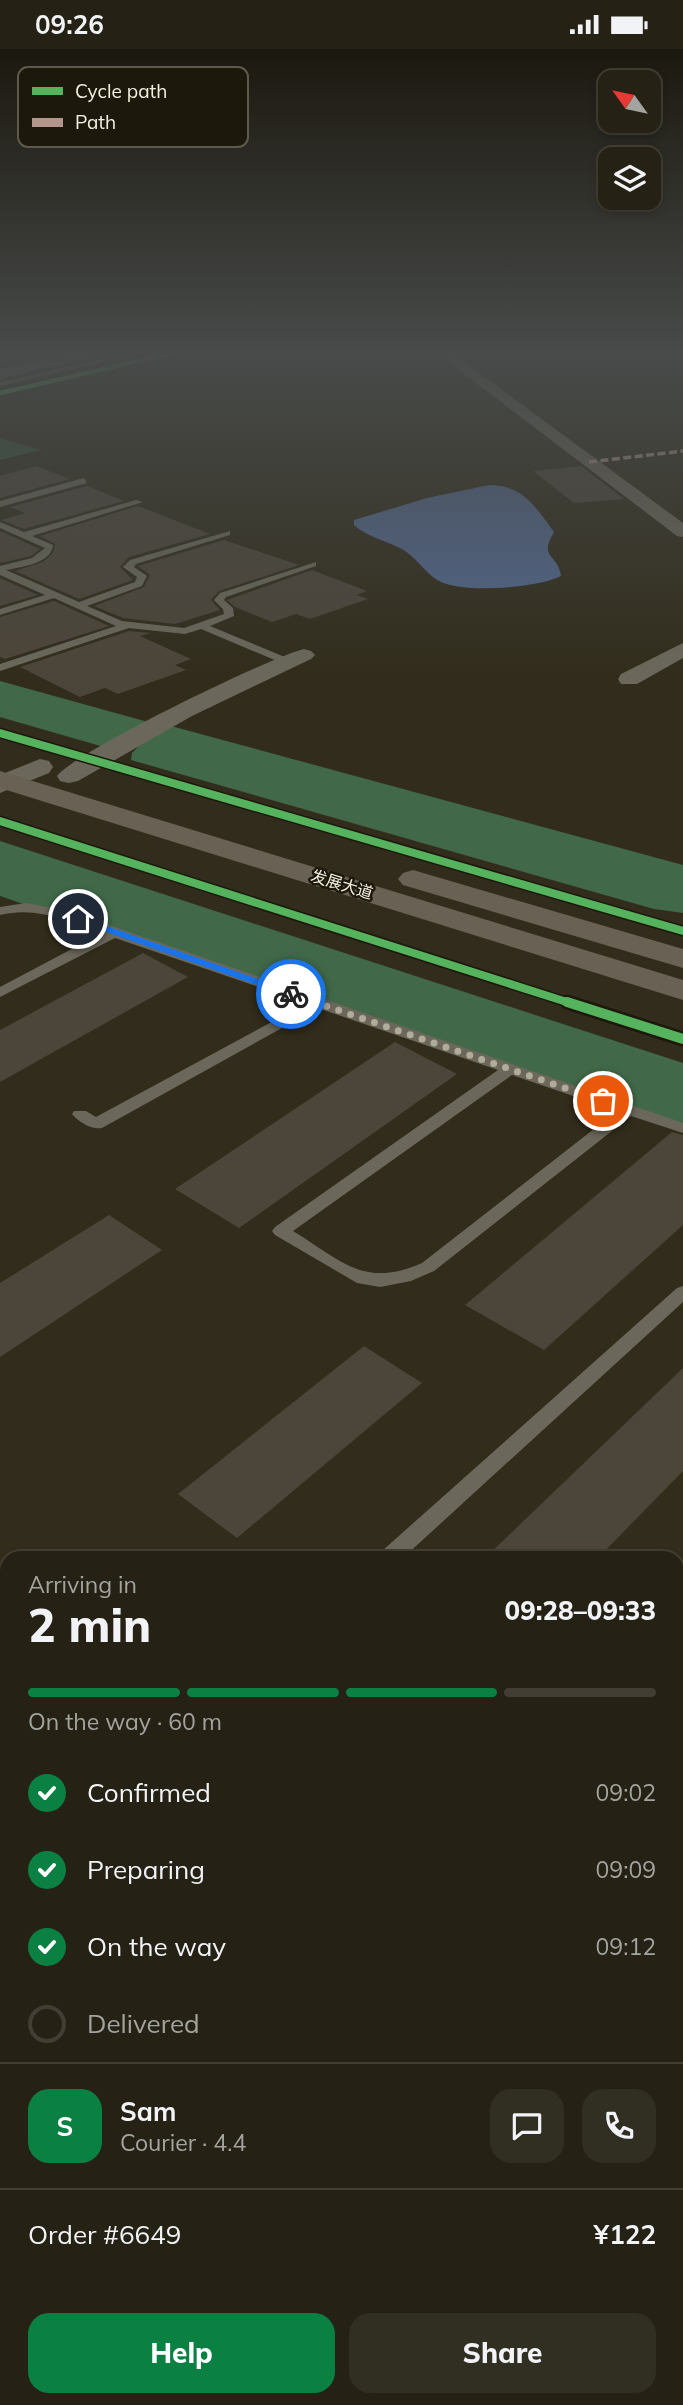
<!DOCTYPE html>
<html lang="en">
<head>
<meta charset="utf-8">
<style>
	body { margin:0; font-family:Mulish,"Noto Sans SC",sans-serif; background:#312e22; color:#f1f3f6; height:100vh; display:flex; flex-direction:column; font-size:26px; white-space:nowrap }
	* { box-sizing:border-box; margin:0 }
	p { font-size:23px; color:#a3a3a0 }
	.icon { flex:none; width:38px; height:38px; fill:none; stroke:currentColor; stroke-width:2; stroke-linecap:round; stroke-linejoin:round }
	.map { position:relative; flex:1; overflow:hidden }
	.sheet { position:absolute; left:0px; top:1502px; width:684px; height:856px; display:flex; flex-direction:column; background:#252114; border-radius:21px 21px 0 0; box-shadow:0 4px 10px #0003,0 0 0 2px #423e34 }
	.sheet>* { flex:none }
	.needle { width:46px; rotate:303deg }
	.buttons { position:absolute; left:598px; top:21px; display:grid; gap:14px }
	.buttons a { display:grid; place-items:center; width:63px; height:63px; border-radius:14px; background:#252114; box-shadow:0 4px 10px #0003,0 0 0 2px #423e34; font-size:35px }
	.pin { position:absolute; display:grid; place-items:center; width:60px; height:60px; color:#fff; margin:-30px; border:4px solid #fff; border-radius:50%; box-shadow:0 2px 7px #0007 }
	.courier { position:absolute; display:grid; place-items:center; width:70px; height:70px; margin:-35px; border:5px solid #1a73e8; border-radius:50%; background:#fff; color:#222; box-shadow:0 2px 9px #0007 }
	.headline em { font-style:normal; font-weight:800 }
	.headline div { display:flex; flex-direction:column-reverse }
	.headline { display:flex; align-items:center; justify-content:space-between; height:119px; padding:0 28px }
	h1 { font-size:46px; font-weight:800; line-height:52px }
	.bar { display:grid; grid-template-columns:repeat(4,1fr); gap:10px 7px; align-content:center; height:84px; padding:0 28px }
	.bar i { height:9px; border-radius:5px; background:#423e34 }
	.bar .active { background:#0b8043 }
	.bar p { grid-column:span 4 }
	.line { display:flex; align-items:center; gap:18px; padding:0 28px; border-top:2px solid #423e34 }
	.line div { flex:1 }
	.round { display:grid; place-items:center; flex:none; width:74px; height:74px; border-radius:21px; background:#312e22 }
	ol { padding:0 28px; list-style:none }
	li { display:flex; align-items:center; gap:21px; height:77px }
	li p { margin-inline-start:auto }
	li .icon { padding:7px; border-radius:50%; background:#0b8043; color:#fff; stroke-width:4 }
	li:last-child { color:#a3a3a0 }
	li i { width:38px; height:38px; border:4px solid #423e34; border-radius:50% }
	.cta { display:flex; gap:14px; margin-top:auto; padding:14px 28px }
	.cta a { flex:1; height:80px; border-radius:21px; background:#0b8043; color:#fff; font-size:28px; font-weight:800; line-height:80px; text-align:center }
	.cta a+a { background:#312e22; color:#f1f3f6 }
	.status { display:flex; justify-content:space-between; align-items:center; height:49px; padding:0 35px; background:#252114; direction:ltr }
	.status svg { height:19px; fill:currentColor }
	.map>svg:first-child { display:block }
	.education { fill:#44312f }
	.green { fill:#355139 }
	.forest { fill:#416949 }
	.water { fill:#53688f }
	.building { fill:#4c4539 }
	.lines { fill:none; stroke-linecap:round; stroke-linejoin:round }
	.service { fill:#6b685b; fill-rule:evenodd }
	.minor { fill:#6b685b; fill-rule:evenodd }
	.tertiary { fill:#6b685b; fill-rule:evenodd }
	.secondary { fill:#6a6357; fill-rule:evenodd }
	.primary { fill:#686154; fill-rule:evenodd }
	.quiet { stroke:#b2968c; stroke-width:3.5; stroke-dasharray:8 3.5; stroke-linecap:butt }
	.cycleway-far2-casing { stroke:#1c190c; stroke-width:6 }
	.cycleway-far1-casing { stroke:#1c190c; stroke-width:11 }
	.cycleway-casing { stroke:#1c190c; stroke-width:15 }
	.cycleway-far2 { stroke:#56b35d; stroke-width:4.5 }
	.cycleway-far1 { stroke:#56b35d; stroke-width:8 }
	.cycleway { stroke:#56b35d; stroke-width:10 }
	.route { fill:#1a73e8 }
	.done { stroke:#b0ab9a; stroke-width:7; stroke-dasharray:0 12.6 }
	.labels { text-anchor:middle; stroke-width:5; stroke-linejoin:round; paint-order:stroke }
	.far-street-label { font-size:16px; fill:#f5f0df; stroke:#1c190c }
	.key { fill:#1c190c; stroke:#5d5a4b; stroke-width:2 }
	.key-label { font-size:19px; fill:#f5f0df }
</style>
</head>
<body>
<div class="status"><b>09:26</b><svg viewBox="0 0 49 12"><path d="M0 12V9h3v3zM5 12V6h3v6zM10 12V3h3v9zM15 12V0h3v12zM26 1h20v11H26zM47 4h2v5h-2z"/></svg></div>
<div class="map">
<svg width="683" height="2356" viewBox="0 0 683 2356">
	<rect width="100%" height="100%" fill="#312c1b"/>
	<!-- education -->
	<path class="education" d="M683,1944V2356H366L370,2350H677V1952Z"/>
	<!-- green -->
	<path class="green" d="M0,389L41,401L0,411Z"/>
	<!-- forest -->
	<g class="forest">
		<path d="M0,632L148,673L104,698L0,668Z"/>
		<path d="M171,677L683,816V864L654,860L131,711L132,704L139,697Z"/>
		<path d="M0,792L683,1014V1082L0,847Z"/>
	</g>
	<!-- water -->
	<path class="water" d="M489,436C522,436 535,457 554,483C538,510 558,504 561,527C538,539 462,545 439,532C425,524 416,508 402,500C387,492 367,488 354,476V471L427,449Z"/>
	<!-- building -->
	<g class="building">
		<path d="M36,417L70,430L0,449V427Z"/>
		<path d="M581,417L624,450L574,454L533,422Z"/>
		<path d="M87,437L124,452L24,480L1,471L25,464L10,458Z"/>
		<path d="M138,457L210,485L129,508L120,518L133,531L79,550L15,522L43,513L53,504L55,495L40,487Z"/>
		<path d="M0,482L40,500L31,507L0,514Z"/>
		<path d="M224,491L299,516L219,542L211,551L220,561L175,575L123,569L94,557L144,538L150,526L138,517Z"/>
		<path d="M312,521L367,542L357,546L368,550L310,570L296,565L272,573L235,558L227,551Z"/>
		<path d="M0,529L38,546L0,557Z"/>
		<path d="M54,552L109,577L5,610L0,608V568Z"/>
		<path d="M129,582L150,584L140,587L191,610L175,616L186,621L118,645L105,639L80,648L20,618Z"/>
		<path d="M143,904L188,928L0,1033V981Z"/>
		<path d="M395,993L457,1025L239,1179L175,1140Z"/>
		<path d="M672,1083L683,1086V1176L544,1301L465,1256Z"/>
		<path d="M109,1166L162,1201L0,1308V1234Z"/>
		<path d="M364,1297L422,1334L237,1489L178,1445Z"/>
		<path d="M683,1319V1422L599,1508H486Z"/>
	</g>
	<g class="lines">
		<!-- service -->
		<g class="service">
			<path d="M34,302H45L0,313V309Z"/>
			<path d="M139,302H149L0,337V333Z"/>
			<path d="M84,429L87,434L0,458V452Z"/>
			<path d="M136,451L143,453L32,487L53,496C52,514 22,518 6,521L79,553L135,533L137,528L123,518L130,511L230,482V486L136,515L134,518L147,527L142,537L87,557L122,572L184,579L224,565L223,560L214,551L220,544L316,513V517L226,548L224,551L233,559L234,567L210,577L292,611V615H284L201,580L185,585L129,579L0,622V615L116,577L54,549L0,566V560L45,546L0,526V517L32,509L45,499L0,479V473L24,483Z"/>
			<path d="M26,854L68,862L683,1074V1084L631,1067L434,1222L411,1232L380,1238L357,1234L275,1186L272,1182L275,1178L498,1021L312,957L300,969L102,1079C91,1081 79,1073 72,1065L74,1062H86L96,1068L290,963L300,952L115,889L0,948V938L102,884C67,872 38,857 0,866V858ZM512,1026L617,1062L422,1214C363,1240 341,1211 293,1182Z"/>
			<path d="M683,1237V1253L404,1508H380L382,1502L677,1239Z"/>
			<path d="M7,1821V1848L0,1851V1824Z"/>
			<path d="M677,1916L683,1918V1945L677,1943Z"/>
		</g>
		<!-- minor -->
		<g class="minor">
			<path d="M434,302H449L683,474V488L677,487Z"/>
			<path d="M683,594V609L637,635H621L618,630L621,625Z"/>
			<path d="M304,600L311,602L315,606L311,610L192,667L78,732L69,734L60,732L57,727C73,704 270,608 304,600Z"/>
			<path d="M683,1701V1750L677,1752V1703Z"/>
			<path d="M120,2350H185L182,2356H117Z"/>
		</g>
		<!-- tertiary -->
		<path class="tertiary" d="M40,710L49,712L53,718L49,724L0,744V726Z"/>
		<!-- secondary -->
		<path class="secondary" d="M84,302H111L108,305L0,330V320Z"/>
		<!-- primary -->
		<g class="primary">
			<path d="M0,722L683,931V951L0,739Z"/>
			<path d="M413,821L683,900V919L403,836L398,830L403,824Z"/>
		</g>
		<!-- quiet -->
		<path class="quiet" d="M589,413L683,402"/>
		<defs>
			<path id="cycleway-far2" d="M0,344L182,302"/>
			<g id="cycleway-far1">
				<path d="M0,684L683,882"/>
				<path d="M0,772L573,955"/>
			</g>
			<path id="cycleway" d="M567,953L683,990"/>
		</defs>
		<!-- cycleway-far2 casing -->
		<use href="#cycleway-far2" class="cycleway-far2-casing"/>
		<!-- cycleway-far1 casing -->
		<use href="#cycleway-far1" class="cycleway-far1-casing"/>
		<!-- cycleway casing -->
		<use href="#cycleway" class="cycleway-casing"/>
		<!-- cycleway-far2 -->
		<use href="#cycleway-far2" class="cycleway-far2"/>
		<!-- cycleway-far1 -->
		<use href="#cycleway-far1" class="cycleway-far1"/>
		<!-- cycleway -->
		<use href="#cycleway" class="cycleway"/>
	</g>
	<!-- sky -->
	<linearGradient id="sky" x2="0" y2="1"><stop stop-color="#1b180f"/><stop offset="0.48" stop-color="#484b4a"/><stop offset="1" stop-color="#484b4a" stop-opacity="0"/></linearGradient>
	<rect width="683" height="631" fill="url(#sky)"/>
	<!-- route -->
	<path class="route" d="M78,867L295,943L296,945L288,947L75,872V868Z"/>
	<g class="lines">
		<!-- done -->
		<path class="done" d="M291,945L603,1052"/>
	</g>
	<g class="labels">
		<!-- far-street labels -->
		<g class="far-street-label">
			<text transform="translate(342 835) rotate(17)" y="6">发展大道</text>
		</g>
	</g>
	<!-- legend -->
	<rect x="18" y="18" width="230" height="80" rx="10" class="key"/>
	<rect x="32" y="38" width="31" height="8" fill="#56b35d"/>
	<rect x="32" y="69" width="31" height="9" fill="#b2968c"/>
	<g class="key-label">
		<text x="75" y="49">Cycle path</text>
		<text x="75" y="80">Path</text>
	</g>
</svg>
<div class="buttons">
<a><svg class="needle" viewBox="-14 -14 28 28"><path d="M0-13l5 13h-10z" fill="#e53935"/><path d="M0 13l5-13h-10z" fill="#a3a3a0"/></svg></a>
<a><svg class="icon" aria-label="layers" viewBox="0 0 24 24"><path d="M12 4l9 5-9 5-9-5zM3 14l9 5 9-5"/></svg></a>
</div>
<div class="pin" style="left:603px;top:1052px;background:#ea580c"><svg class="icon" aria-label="bag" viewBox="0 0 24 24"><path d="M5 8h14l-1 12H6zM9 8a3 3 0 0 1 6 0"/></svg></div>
<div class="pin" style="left:78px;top:870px;background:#1f2937"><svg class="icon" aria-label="home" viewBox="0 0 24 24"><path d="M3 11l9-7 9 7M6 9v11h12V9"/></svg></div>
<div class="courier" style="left:291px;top:945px"><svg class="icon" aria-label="bike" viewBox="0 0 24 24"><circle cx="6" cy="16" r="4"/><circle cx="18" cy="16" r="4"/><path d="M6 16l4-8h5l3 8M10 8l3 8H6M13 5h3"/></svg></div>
<section class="sheet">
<div class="headline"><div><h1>2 min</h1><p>Arriving in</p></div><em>09:28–09:33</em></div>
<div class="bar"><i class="active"></i><i class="active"></i><i class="active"></i><i></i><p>On the way · 60 m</p></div>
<ol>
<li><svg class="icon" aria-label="check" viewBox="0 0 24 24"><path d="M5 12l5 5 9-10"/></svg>Confirmed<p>09:02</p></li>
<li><svg class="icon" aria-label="check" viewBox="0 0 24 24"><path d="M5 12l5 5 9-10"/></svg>Preparing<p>09:09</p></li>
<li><svg class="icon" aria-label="check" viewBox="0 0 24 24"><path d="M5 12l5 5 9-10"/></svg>On the way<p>09:12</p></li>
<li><i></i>Delivered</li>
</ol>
<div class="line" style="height:126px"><b class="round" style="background:#0b8043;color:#fff">S</b><div><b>Sam</b><p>Courier · 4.4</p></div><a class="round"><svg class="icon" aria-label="chat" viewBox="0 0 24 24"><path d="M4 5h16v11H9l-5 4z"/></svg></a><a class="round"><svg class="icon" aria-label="phone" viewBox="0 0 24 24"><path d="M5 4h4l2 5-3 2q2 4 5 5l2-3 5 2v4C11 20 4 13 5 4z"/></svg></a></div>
<div class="line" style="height:91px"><div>Order #6649</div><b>¥122</b></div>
<div class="cta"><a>Help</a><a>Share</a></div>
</section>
</div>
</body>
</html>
